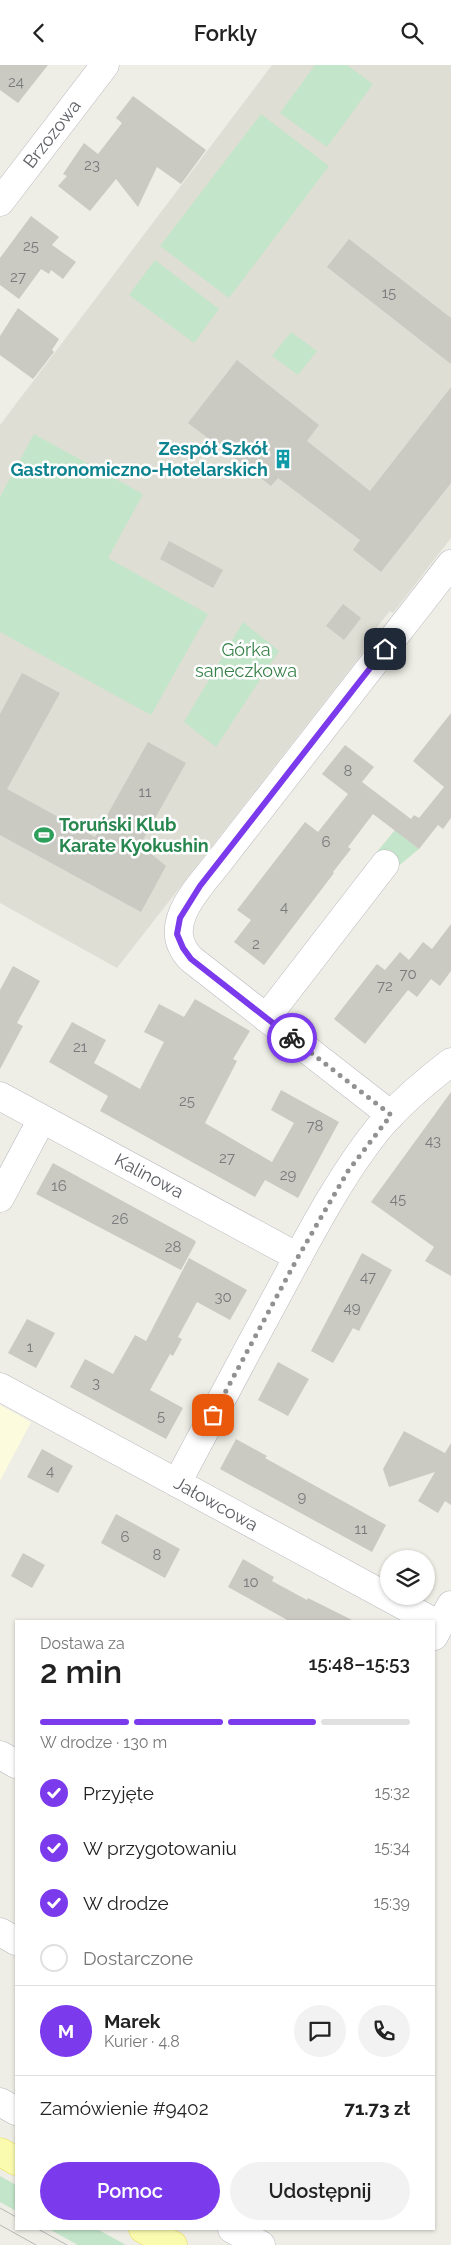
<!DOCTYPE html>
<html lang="pl">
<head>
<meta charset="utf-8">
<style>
	body { margin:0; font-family:Raleway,sans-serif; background:#f2f2f2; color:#222; height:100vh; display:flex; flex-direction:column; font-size:19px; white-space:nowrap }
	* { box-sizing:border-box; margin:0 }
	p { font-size:16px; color:#767676 }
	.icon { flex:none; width:28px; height:28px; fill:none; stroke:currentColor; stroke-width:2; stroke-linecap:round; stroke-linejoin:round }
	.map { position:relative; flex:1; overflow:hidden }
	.panel { position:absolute; left:15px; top:1555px; width:420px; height:610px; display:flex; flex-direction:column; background:#fff; border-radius:0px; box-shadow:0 1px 4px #0004 }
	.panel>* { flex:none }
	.tools { position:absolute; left:380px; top:1485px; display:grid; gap:10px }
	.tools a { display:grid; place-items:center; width:55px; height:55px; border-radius:50%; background:#fff; box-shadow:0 1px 4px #0004; font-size:25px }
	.pin { position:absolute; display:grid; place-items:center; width:42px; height:42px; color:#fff; margin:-21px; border-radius:10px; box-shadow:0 2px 8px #0006 }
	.courier { position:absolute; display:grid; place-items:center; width:50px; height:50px; margin:-25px; border:4px solid #7c3aed; border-radius:50%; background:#fff; color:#222; box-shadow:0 1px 6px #0007 }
	.summary em { font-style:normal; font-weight:600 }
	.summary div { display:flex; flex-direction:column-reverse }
	.summary { display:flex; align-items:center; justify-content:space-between; height:85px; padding:0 25px }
	h1 { font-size:32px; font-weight:600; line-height:38px }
	.bar { display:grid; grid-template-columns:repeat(4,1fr); gap:8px 5px; align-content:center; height:60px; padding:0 25px }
	.bar i { height:6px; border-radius:4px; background:#e0e0e0 }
	.bar .on { background:#7c3aed }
	.bar p { grid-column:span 4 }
	.line { display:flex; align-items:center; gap:12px; padding:0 25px; border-top:1px solid #e0e0e0 }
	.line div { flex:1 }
	.round { display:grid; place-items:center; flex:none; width:52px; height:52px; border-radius:26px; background:#f2f2f2 }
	ol { padding:0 25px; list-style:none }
	li { display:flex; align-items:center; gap:15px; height:55px }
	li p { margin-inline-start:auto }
	li .icon { padding:5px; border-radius:50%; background:#7c3aed; color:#fff; stroke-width:4 }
	li:last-child { color:#767676 }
	li i { width:28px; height:28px; border:2px solid #e0e0e0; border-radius:50% }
	.action { display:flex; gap:10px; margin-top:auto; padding:10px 25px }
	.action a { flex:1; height:58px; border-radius:30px; background:#7c3aed; color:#fff; font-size:20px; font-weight:600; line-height:58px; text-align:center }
	.action a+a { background:#f2f2f2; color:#222 }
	header { display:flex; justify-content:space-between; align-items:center; height:65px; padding:0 25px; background:#fff; font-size:22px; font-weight:600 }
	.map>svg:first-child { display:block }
	.commercial { fill:#fcfbdd }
	.education { fill:#dfded4 }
	.green { fill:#c3e5c9 }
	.building { fill:#cac9c2 }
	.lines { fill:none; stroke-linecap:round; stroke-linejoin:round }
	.minor-casing { stroke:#b8b9bf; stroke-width:29 }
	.primary-casing { stroke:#ebdd62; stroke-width:29 }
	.minor { stroke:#fff; stroke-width:28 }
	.primary { stroke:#fafbae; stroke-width:28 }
	.tram { stroke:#b6b6b7; stroke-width:1 }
	.done { stroke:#909192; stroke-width:5; stroke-dasharray:0 9 }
	.route { stroke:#7c3aed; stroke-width:6 }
	.labels { text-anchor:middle; stroke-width:5; stroke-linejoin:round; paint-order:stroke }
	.number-label { font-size:15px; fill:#787a7c }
	.street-label { font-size:18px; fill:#5d5f65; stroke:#fff }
	.culture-label { font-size:18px; font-weight:bold; fill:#0d838f; stroke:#fff; text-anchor:end }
	.park-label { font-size:18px; fill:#388149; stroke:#fff }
	.leisure-label { font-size:18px; font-weight:bold; fill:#27864d; stroke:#fff; text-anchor:start }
</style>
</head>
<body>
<header><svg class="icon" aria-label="back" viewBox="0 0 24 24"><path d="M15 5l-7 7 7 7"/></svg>Forkly<svg class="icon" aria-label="search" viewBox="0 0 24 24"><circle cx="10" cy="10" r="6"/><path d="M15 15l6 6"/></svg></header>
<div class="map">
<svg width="451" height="2180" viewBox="0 0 451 2180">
	<rect width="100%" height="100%" fill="#efeee6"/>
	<!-- commercial -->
	<path class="commercial" d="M0,1340L31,1357L0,1416Z"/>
	<!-- education -->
	<path class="education" d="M272,0H451V473L393,548L390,546L377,562L379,565L354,599L117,903L0,838V360Z"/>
	<!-- green -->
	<g class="green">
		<path d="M315,0H347L373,19L327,82L280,48Z"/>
		<path d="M261,49L329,101L229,233L160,181Z"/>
		<path d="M155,195L219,244L194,278L129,230Z"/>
		<path d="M291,267L317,286L298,310L272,291Z"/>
		<path d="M34,369L143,429L108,493L208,549L151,650L0,567V432Z"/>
		<path d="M243,557L279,586L216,682L184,657Z"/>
		<path d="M395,765L419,784L396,803L376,788Z"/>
		<path d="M0,2111L16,2120V2146L0,2137Z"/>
		<path d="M49,2164H97L126,2180H78Z"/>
	</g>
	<!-- building -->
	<g class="building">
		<path d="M0,0H48L18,38L0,25Z"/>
		<path d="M133,31L206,85L181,119L157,102L138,142L116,114L90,146L58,121L67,111L63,109L84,78L98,89L122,58L116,53Z"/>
		<path d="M31,151L59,172L52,180L76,197L63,214L51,205L49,209L41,204L19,234L0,220V193Z"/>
		<path d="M349,174L451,253V299L327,202Z"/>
		<path d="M18,243L59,274L52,285L54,287L33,314L0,290V271Z"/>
		<path d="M237,295L319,360L307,376L370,426L451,322V418L381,507L353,485L360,475L278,413L271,421L188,358Z"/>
		<path d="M169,476L223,505L213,523L160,494Z"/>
		<path d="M343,539L361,553L344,575L326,561Z"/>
		<path d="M22,608L60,628L7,724L95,772L148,677L186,698L140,780L166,801L141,847L0,770V649Z"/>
		<path d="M451,648V753L443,764L438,760L419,784L373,749L348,782L351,784L333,807L334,808L264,900L234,877L251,855L237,845L305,757L318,767L348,729L322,709L345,680L374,702L362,717L411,754L414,750L419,753L444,722L413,696Z"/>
		<path d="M451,859V906L440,921L431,914L417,932L408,925L365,979L334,954L377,899L385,905L400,887L409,895L423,877L432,884Z"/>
		<path d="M13,901L40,916L17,958L23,961L0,1004V925Z"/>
		<path d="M195,934L250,966L233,994L237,996L205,1058L272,1097L294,1058L271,1045L281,1025L339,1057L298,1133L265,1115L255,1132L100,1046L108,1031L49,997L72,957L106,975L94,998L140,1024L164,977L144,967L159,939L184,952Z"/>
		<path d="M451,1027V1211L425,1196L434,1182L371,1137Z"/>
		<path d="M53,1098L194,1175L196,1177L181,1205L36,1129Z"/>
		<path d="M362,1188L392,1205L359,1266L353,1263L333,1298L311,1286Z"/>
		<path d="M189,1193L247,1225L230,1255L197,1237L178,1272L182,1274L173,1291L170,1289L150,1325L183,1343L166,1374L70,1322L85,1294L113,1309L135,1270L146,1276Z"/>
		<path d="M27,1254L55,1268L36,1303L8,1288Z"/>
		<path d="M278,1297L309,1314L288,1351L258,1335Z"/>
		<path d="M404,1366L445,1388L451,1378V1440L445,1436L438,1448L418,1436L435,1407L389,1422L383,1404Z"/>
		<path d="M236,1374L267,1391L265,1393L386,1460L372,1487L220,1404Z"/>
		<path d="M42,1384L73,1401L58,1428L27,1412Z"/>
		<path d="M116,1449L180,1484L165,1513L101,1478Z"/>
		<path d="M23,1488L45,1500L32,1523L11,1511Z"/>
		<path d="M243,1494L274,1512L272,1516L307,1535L308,1533L354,1556H289L228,1522Z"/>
	</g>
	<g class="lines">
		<defs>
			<g id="minor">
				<path d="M0,137L105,0"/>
				<path d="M266,953L385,799"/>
				<path d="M0,1031L298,1192"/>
				<path d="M391,1050L191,894C158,860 200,822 221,794L451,499"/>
				<path d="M0,1133L42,1054"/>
				<path d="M0,1322L432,1556"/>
				<path d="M177,1418C209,1358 240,1299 272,1240C304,1181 340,1109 383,1058C404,1035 426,1016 451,997"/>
				<path d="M434,1571L451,1540"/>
				<path d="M0,1690L16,1699"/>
				<path d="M0,1867L16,1876"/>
				<path d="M0,2037L16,2046"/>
				<path d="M232,2164L261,2180"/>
			</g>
			<g id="primary">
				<path d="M0,2087L16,2096"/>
				<path d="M143,2164L173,2180"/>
			</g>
		</defs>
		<!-- minor casing -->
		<use href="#minor" class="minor-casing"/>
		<!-- primary casing -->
		<use href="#primary" class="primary-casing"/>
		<!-- minor -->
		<use href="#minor" class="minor"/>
		<!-- primary -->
		<use href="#primary" class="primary"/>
		<!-- tram -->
		<g class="tram">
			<path d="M0,2143L16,2152"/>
			<path d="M0,2160L36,2180"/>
			<path d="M38,2164L67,2180"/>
		</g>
	</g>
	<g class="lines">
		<!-- done -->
		<path class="done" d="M213,1350L298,1192L348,1106L391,1050L292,973"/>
		<!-- route -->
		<path class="route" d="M292,973L191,894L183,883L177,869L180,853L200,821L385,584"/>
	</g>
	<!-- icons -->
	<defs>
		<symbol id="building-bare" viewBox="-9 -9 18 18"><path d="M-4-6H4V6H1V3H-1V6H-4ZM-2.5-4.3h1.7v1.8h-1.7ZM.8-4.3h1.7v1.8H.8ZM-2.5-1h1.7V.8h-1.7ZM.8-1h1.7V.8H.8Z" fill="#0f9aa8" stroke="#fff" stroke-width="2.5" paint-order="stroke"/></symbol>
		<symbol id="stadium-bare" viewBox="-9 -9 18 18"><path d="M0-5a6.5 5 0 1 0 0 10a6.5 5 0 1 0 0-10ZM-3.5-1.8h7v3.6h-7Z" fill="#2e9e5b" stroke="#fff" stroke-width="2.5" paint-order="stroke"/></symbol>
	</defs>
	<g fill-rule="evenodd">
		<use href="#building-bare" x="269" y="380" width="28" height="28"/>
		<use href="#stadium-bare" x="30" y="756" width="28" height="28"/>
	</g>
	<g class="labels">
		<!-- number labels -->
		<g class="number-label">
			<text x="16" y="22">24</text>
			<text x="92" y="105">23</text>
			<text x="31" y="186">25</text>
			<text x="18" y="217">27</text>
			<text x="389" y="233">15</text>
			<text x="348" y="711">8</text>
			<text x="145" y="732">11</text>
			<text x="326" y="782">6</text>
			<text x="284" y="847">4</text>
			<text x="256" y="884">2</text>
			<text x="408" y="914">70</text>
			<text x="385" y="926">72</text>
			<text x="80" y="987">21</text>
			<text x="187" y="1041">25</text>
			<text x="315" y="1066">78</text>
			<text x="433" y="1081">43</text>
			<text x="227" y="1098">27</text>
			<text x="288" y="1115">29</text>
			<text x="59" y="1126">16</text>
			<text x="398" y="1139">45</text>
			<text x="120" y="1159">26</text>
			<text x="173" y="1187">28</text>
			<text x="368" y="1217">47</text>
			<text x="223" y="1237">30</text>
			<text x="352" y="1248">49</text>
			<text x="30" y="1287">1</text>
			<text x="96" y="1323">3</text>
			<text x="161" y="1356">5</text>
			<text x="50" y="1411">4</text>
			<text x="302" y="1437">9</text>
			<text x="361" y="1469">11</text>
			<text x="125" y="1477">6</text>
			<text x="157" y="1495">8</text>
			<text x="251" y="1522">10</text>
		</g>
		<!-- street labels -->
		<g class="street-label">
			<text transform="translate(52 69) rotate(-52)" y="6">Brzozowa</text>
			<text transform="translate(149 1111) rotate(28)" y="6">Kalinowa</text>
			<text transform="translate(216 1439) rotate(29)" y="6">Jałowcowa</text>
		</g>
		<!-- culture labels -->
		<g class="culture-label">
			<text x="268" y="390">Zespół Szkół<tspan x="268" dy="21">Gastronomiczno-Hotelarskich</tspan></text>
		</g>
		<!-- park labels -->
		<g class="park-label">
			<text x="246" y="591">Górka<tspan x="246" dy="21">saneczkowa</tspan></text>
		</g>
		<!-- leisure labels -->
		<g class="leisure-label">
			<text x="59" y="766">Toruński Klub<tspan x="59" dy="21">Karate Kyokushin</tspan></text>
		</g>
	</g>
</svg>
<div class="tools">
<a><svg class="icon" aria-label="layers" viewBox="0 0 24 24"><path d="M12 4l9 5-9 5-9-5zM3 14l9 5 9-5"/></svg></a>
</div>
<div class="pin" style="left:213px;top:1350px;background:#ea580c"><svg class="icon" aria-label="bag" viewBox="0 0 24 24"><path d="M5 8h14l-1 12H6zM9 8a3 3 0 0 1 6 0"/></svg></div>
<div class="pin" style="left:385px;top:584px;background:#1f2937"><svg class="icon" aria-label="home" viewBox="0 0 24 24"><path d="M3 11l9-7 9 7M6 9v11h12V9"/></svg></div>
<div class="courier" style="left:292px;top:973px"><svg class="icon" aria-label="bike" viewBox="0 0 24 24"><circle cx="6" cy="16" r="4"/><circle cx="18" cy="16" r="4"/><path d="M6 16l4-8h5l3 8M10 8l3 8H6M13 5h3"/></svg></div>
<section class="panel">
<div class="summary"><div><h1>2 min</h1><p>Dostawa za</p></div><em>15:48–15:53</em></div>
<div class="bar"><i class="on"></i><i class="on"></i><i class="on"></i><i></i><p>W drodze · 130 m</p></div>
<ol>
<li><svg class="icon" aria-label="check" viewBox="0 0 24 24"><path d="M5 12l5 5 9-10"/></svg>Przyjęte<p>15:32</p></li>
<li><svg class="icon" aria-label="check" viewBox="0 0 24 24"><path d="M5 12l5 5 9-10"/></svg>W przygotowaniu<p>15:34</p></li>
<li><svg class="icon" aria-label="check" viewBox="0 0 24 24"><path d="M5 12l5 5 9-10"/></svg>W drodze<p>15:39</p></li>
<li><i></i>Dostarczone</li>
</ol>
<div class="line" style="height:90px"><b class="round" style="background:#7c3aed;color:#fff">M</b><div><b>Marek</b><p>Kurier · 4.8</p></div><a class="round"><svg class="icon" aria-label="chat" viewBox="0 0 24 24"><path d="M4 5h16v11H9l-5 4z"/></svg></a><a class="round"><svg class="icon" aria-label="phone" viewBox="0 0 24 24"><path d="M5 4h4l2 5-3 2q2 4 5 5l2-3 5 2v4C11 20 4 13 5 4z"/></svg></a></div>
<div class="line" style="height:65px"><div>Zamówienie #9402</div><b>71.73 zł</b></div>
<div class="action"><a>Pomoc</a><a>Udostępnij</a></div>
</section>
</div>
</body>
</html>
